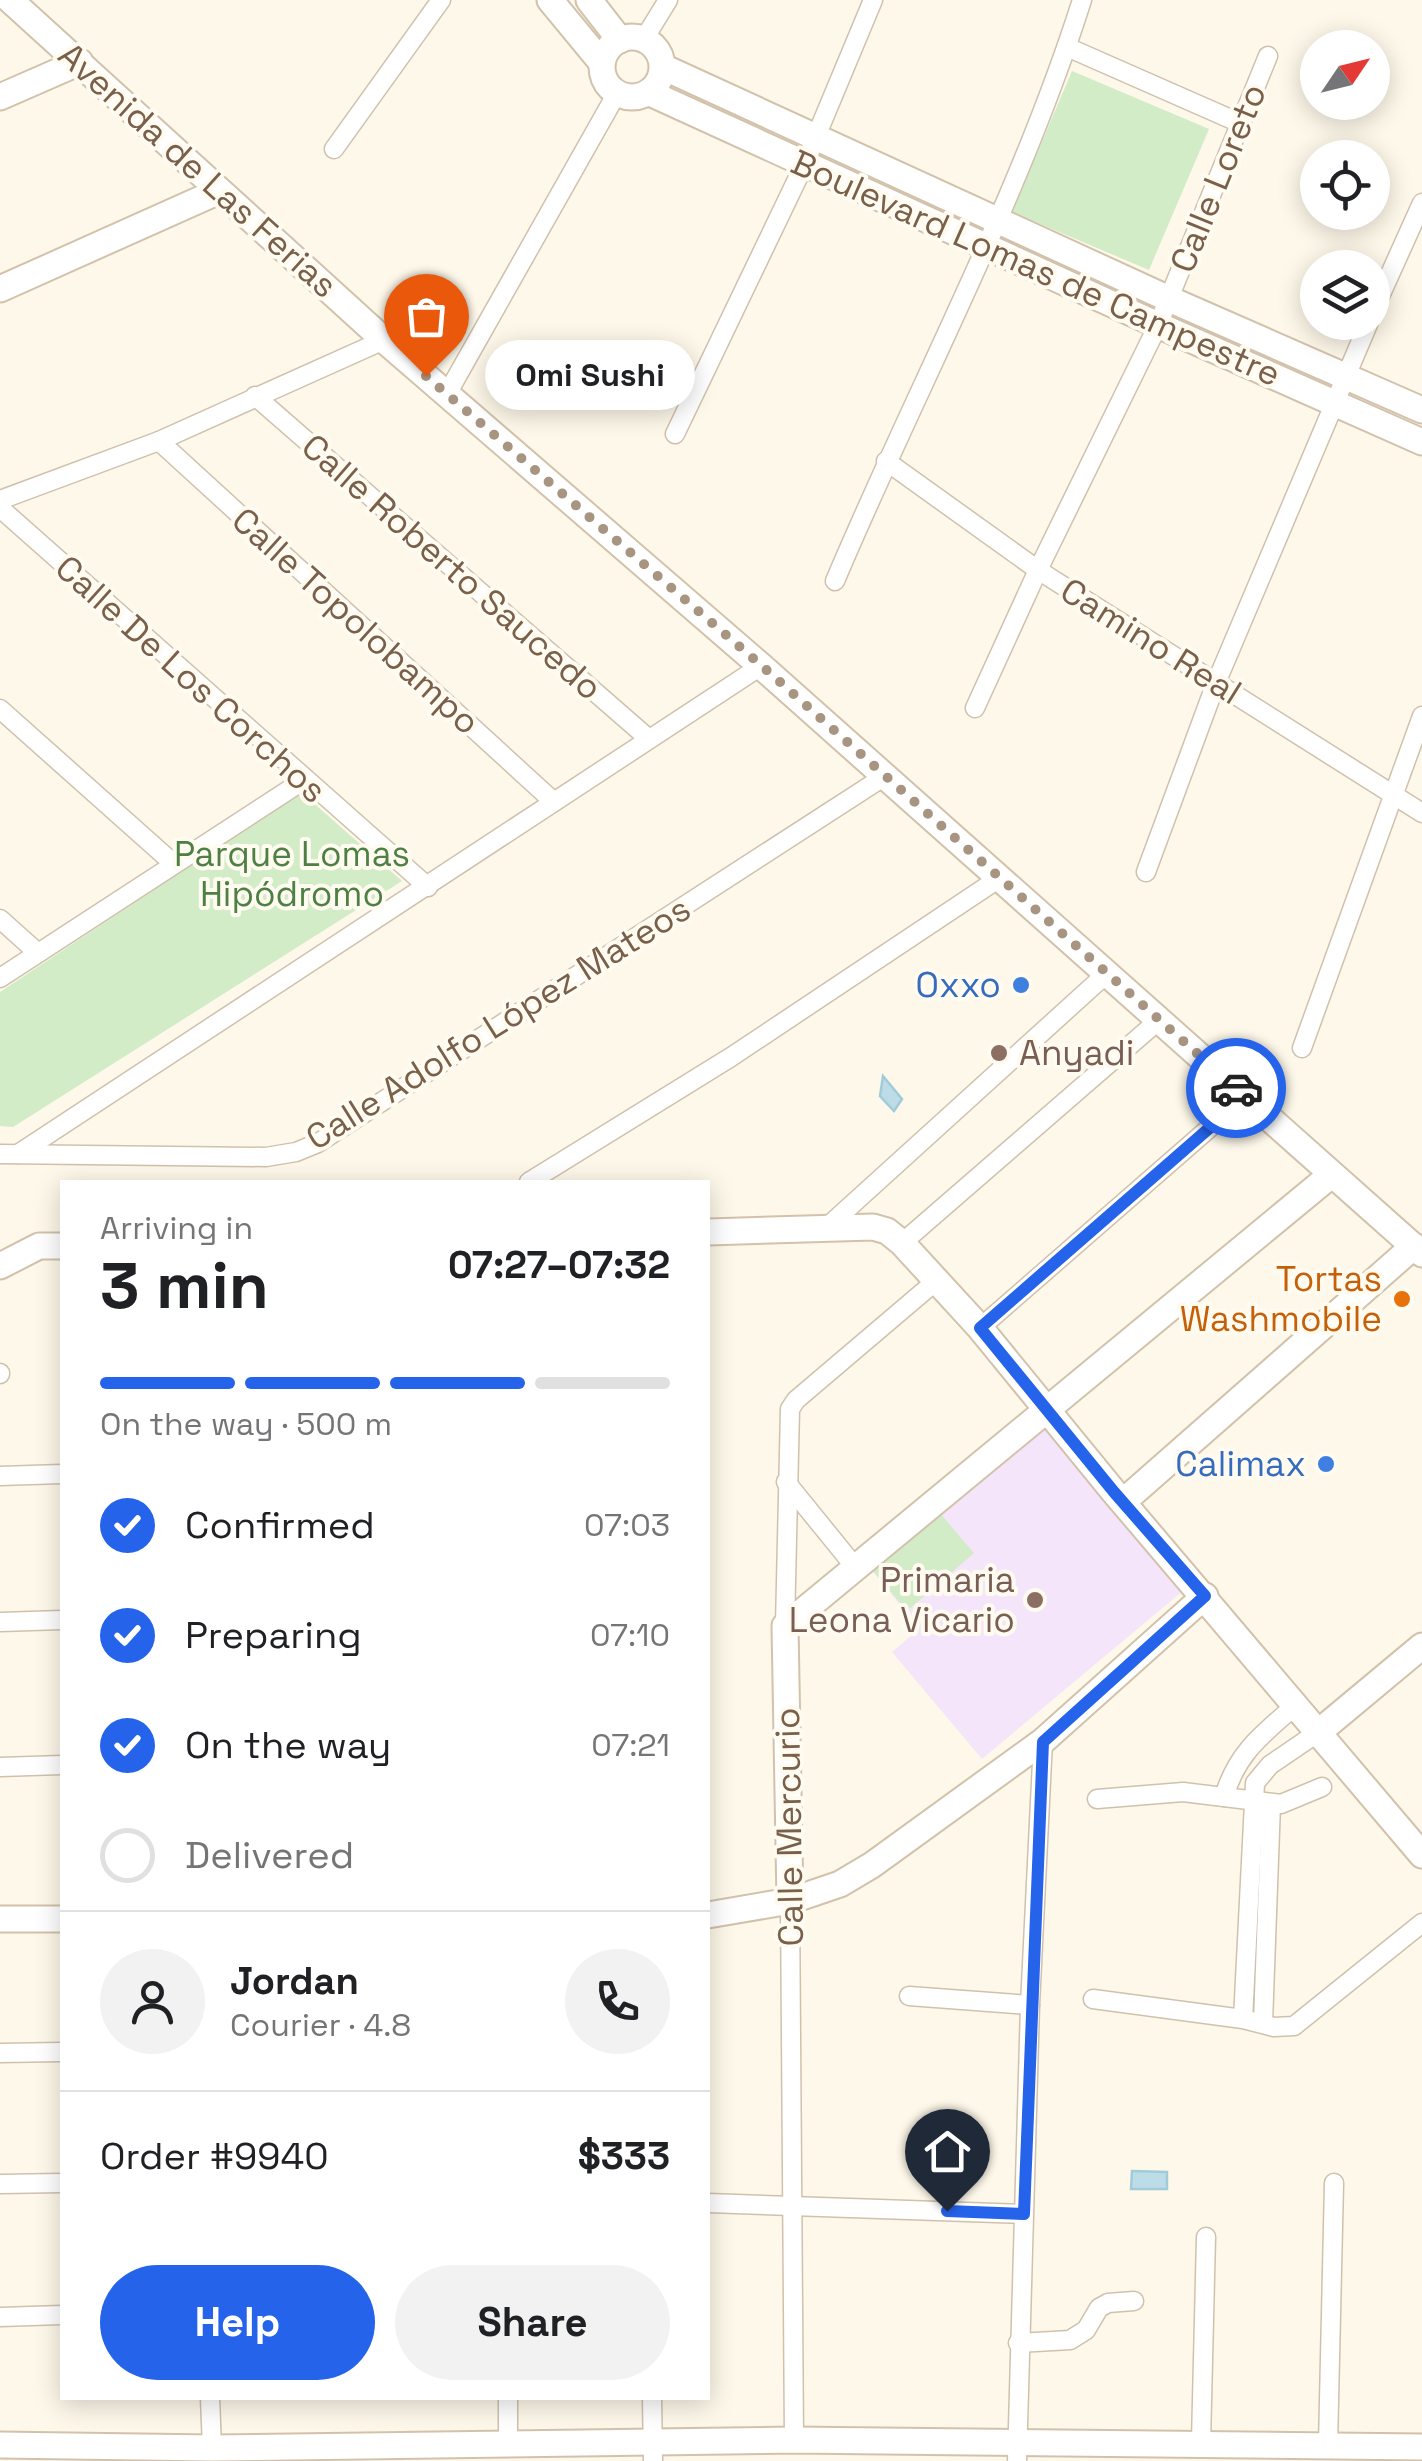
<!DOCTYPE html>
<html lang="en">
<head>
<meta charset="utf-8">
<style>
	body { margin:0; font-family:"Space Grotesk",sans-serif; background:#f2f2f2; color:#202124; height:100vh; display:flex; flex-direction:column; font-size:38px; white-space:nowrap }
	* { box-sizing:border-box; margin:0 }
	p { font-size:32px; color:#757577 }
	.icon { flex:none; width:55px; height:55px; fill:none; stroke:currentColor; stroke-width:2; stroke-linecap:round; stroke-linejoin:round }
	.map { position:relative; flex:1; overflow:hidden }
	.details { position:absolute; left:60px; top:1180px; width:650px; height:1220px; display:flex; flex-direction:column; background:#fff; border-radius:0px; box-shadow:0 5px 25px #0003 }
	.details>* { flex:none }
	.needle { width:65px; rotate:55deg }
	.fabs { position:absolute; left:1300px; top:30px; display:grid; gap:20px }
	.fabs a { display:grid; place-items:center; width:90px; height:90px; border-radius:50%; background:#fff; box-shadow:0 5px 25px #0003; font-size:50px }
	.pin { position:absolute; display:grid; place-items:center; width:85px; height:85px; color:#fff; margin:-102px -42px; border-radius:50% 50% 50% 0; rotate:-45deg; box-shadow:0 0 10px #0007 }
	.pin .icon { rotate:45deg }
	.courier { position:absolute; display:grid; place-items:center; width:100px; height:100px; margin:-50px; border:8px solid #2563eb; border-radius:50%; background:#fff; color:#222; box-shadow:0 2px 12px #0007 }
	.bubble { position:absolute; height:70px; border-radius:35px; background:#fff; box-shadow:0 5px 25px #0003; font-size:32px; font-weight:600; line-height:70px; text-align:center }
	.summary em { font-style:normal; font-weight:600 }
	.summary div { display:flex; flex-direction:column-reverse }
	.summary { display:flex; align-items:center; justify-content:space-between; height:170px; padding:0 40px }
	h1 { font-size:65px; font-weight:600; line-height:75px }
	.bar { display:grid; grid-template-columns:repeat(4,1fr); gap:15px 10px; align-content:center; height:120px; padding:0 40px }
	.bar i { height:12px; border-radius:8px; background:#e0e0e0 }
	.bar .selected { background:#2563eb }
	.bar p { grid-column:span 4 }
	.line { display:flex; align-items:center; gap:25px; padding:0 40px; border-top:2px solid #e0e0e0 }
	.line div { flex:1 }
	.round { display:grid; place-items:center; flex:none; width:105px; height:105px; border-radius:52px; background:#f2f2f2 }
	ol { padding:0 40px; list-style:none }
	li { display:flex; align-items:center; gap:30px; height:110px }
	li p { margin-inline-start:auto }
	li .icon { padding:10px; border-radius:50%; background:#2563eb; color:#fff; stroke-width:4 }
	li:last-child { color:#757577 }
	li i { width:55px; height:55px; border:5px solid #e0e0e0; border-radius:50% }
	.primary-button { display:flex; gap:20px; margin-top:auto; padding:20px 40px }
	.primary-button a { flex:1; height:115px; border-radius:60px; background:#2563eb; color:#fff; font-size:40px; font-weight:600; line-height:115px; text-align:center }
	.primary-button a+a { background:#f2f2f2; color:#202124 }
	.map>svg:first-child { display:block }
	.education { fill:#f5e5fa }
	.green { fill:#d1ecc6 }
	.water { fill:#bcdde8; stroke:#a2cbda; stroke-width:2.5 }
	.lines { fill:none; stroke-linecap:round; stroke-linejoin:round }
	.street-casing { stroke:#d0c1ad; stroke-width:21 }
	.secondary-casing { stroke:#d3c2ab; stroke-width:29 }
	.street { stroke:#fff; stroke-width:18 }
	.secondary { stroke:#fff; stroke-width:25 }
	.done { stroke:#a79582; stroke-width:10; stroke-dasharray:0 18 }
	.route { stroke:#2563eb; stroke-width:12 }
	.shop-dot { fill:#3f7fe0; stroke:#fffbf0; stroke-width:4 }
	.education-dot { fill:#8d6e63; stroke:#fffbf0; stroke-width:4 }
	.food-dot { fill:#e8710a; stroke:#fffbf0; stroke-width:4 }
	.labels { text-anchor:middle; stroke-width:8; stroke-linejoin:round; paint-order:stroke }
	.street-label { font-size:35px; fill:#79604b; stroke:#fffbf0 }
	.park-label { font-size:35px; fill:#4d8042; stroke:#fffbf0 }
	.shop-label { font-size:35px; fill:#366cbe; stroke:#fffbf0; text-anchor:end }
	.education-label { font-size:35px; fill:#785e54; stroke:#fffbf0; text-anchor:start }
	.food-label { font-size:35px; fill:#c56008; stroke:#fffbf0; text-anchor:end }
</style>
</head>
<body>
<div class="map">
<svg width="1422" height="2461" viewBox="0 0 1422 2461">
	<rect width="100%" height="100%" fill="#fdf8e9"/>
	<!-- education -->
	<path class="education" d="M1045,1424L1184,1590L982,1759L892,1652L919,1629L872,1570Z"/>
	<!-- green -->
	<g class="green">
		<path d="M1072,71L1209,129L1149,270L1012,212Z"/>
		<path d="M301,792L402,881L13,1127L0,1126V992Z"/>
		<path d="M939,1512L974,1553L907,1611L872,1570Z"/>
	</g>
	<!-- water -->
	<g class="water">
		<path d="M883,1076L902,1099L894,1111L880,1096Z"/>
		<path d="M1132,2171L1167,2172V2189H1131Z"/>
	</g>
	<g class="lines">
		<defs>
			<g id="street">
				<path d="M644,39L668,0"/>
				<path d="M1067,47L1242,124"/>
				<path d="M334,149L441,0"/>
				<path d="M1372,314L1422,203"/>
				<path d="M447,394L617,93"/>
				<path d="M255,396L649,739"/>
				<path d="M675,434L805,163L873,0"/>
				<path d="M159,441L554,802"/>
				<path d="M886,461L1038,570L1422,813"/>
				<path d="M0,500L159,441L384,340"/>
				<path d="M0,508L428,887"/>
				<path d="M835,581C917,387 1018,201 1082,0"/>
				<path d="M975,708L1038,570L1158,325L1268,56"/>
				<path d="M0,709L174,864"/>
				<path d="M1146,872L1216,683L1369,322"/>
				<path d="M0,919L38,953"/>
				<path d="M0,978L304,780"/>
				<path d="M1302,1048L1422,716"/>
				<path d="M0,1154L266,1157L296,1152L318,1143L885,776"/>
				<path d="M18,1154L761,666"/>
				<path d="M529,1182L731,1057L998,879"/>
				<path d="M825,1229L1105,975"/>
				<path d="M902,1243L1159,1020"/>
				<path d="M980,1328L1245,1097"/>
				<path d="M0,1373V1374"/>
				<path d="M0,1476L62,1474"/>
				<path d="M786,1482L855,1567"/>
				<path d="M0,1622L62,1620"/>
				<path d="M785,1626L790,1409L796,1400L936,1281"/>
				<path d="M0,1767L62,1765"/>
				<path d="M1224,1797C1237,1752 1263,1734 1297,1704"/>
				<path d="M1097,1799L1183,1792L1281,1804L1322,1787"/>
				<path d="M790,1901L794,2440"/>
				<path d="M909,1996L1030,2005"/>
				<path d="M1093,1999L1243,2019L1274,2027L1294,2026L1422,1923"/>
				<path d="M1243,2019L1255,1783L1270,1765L1320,1731"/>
				<path d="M1263,2023L1271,1804"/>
				<path d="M0,2053L62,2052"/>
				<path d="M0,2184L62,2183"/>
				<path d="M708,2203L1023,2214"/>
				<path d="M0,2317L62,2315"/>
				<path d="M1018,2343L1070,2340L1086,2330L1099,2308L1108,2303L1134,2301"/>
				<path d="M210,2398L212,2448"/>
				<path d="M508,2398V2442"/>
				<path d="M652,2398L653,2461"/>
				<path d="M1201,2442L1206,2237"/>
				<path d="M1328,2445L1334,2183"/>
				<path d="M1017,2461L1030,2005L1043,1741"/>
			</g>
			<g id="secondary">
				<path d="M10,0L384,340L761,666L1422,1254"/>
				<path d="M550,0L602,63"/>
				<path d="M589,0L620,40"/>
				<circle cx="632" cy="67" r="30"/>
				<path d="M663,67L1169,299L1422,410"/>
				<path d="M650,93L1158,325L1422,442"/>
				<path d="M0,97L80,62"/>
				<path d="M0,289L219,191"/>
				<path d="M708,1232L873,1227L887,1231L902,1243L980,1328L1114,1492L1422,1855"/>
				<path d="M0,1266L39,1246H62"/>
				<path d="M1124,1501L1414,1246"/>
				<path d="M1320,1731L1422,1646"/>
				<path d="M790,1901L785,1626L1331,1175"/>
				<path d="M708,1915L790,1901L840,1884L872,1865L1043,1741L1205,1596"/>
				<path d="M0,1919H62"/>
				<path d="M0,2445L212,2448L794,2440L1422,2447"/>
			</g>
		</defs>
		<!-- street casing -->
		<use href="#street" class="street-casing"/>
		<!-- secondary casing -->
		<use href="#secondary" class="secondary-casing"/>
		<!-- street -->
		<use href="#street" class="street"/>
		<!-- secondary -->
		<use href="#secondary" class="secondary"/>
	</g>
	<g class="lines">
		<!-- done -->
		<path class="done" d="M426,376L762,666L1236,1088"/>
		<!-- route -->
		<path class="route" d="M947,2211L1024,2214L1043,1742L1205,1596L1114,1492L980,1328L1245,1097L1236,1088"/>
	</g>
	<!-- markers -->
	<g class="shop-dot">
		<circle cx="1021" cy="985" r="10"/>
		<circle cx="1326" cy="1464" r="10"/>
	</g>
	<g class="education-dot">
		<circle cx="999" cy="1053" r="10"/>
		<circle cx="1035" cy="1600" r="10"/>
	</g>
	<circle class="food-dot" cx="1402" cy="1299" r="10"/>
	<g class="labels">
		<!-- street labels -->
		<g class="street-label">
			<text transform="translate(198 170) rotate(42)" y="12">Avenida de Las Ferias</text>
			<text transform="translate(1218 178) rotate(-68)" y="12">Calle Loreto</text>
			<text transform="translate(1036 268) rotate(24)" y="12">Boulevard Lomas de Campestre</text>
			<text transform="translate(452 567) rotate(41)" y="12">Calle Roberto Saucedo</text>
			<text transform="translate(356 621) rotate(42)" y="12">Calle Topolobampo</text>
			<text transform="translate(1151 641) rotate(32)" y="12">Camino Real</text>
			<text transform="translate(191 679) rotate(42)" y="12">Calle De Los Corchos</text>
			<text transform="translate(498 1023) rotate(-32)" y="12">Calle Adolfo López Mateos</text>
			<text transform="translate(789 1827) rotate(-91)" y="12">Calle Mercurio</text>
		</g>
		<!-- park labels -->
		<g class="park-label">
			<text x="292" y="866">Parque Lomas<tspan x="292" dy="40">Hipódromo</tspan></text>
		</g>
		<!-- shop labels -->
		<g class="shop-label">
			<text x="1001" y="997">Oxxo</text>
			<text x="1306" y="1476">Calimax</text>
		</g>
		<!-- education labels -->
		<g class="education-label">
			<text x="1019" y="1065">Anyadi</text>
			<text x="1015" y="1592" text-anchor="end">Primaria<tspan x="1015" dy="40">Leona Vicario</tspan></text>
		</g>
		<!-- food labels -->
		<g class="food-label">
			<text x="1382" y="1291">Tortas<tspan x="1382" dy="40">Washmobile</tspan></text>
		</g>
	</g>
</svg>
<div class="fabs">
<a><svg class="needle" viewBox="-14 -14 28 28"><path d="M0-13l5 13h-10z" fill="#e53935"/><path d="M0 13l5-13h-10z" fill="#757577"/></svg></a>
<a><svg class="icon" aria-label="locate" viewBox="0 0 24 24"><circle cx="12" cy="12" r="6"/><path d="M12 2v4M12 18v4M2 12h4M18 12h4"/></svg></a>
<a><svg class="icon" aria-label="layers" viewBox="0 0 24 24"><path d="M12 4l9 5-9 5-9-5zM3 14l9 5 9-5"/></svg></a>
</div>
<div class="pin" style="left:426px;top:376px;background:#ea580c"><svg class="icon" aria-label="bag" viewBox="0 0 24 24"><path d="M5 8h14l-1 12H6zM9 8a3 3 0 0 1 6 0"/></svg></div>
<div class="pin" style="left:947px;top:2211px;background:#1f2937"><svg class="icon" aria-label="home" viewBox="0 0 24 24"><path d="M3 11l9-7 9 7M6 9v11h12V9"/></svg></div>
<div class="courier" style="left:1236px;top:1088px"><svg class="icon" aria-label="car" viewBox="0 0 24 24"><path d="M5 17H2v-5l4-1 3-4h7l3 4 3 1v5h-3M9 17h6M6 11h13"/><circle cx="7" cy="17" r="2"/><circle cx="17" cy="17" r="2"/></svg></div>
<div class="bubble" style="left:485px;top:340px;width:210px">Omi Sushi</div>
<section class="details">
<div class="summary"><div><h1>3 min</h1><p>Arriving in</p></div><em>07:27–07:32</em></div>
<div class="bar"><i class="selected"></i><i class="selected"></i><i class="selected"></i><i></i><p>On the way · 500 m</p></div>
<ol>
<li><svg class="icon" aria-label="check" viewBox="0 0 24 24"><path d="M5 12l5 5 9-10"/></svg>Confirmed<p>07:03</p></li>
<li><svg class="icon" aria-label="check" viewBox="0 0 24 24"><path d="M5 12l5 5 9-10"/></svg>Preparing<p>07:10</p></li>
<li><svg class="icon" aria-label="check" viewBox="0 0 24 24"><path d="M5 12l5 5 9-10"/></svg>On the way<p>07:21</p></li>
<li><i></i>Delivered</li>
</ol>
<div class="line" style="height:180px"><a class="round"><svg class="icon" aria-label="person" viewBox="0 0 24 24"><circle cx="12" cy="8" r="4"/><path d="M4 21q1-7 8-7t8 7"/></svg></a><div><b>Jordan</b><p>Courier · 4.8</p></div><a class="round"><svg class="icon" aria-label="phone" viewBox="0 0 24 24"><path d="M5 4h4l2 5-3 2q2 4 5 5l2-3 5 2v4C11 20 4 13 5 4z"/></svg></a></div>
<div class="line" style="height:130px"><div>Order #9940</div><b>$333</b></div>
<div class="primary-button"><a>Help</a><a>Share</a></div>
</section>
</div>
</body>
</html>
